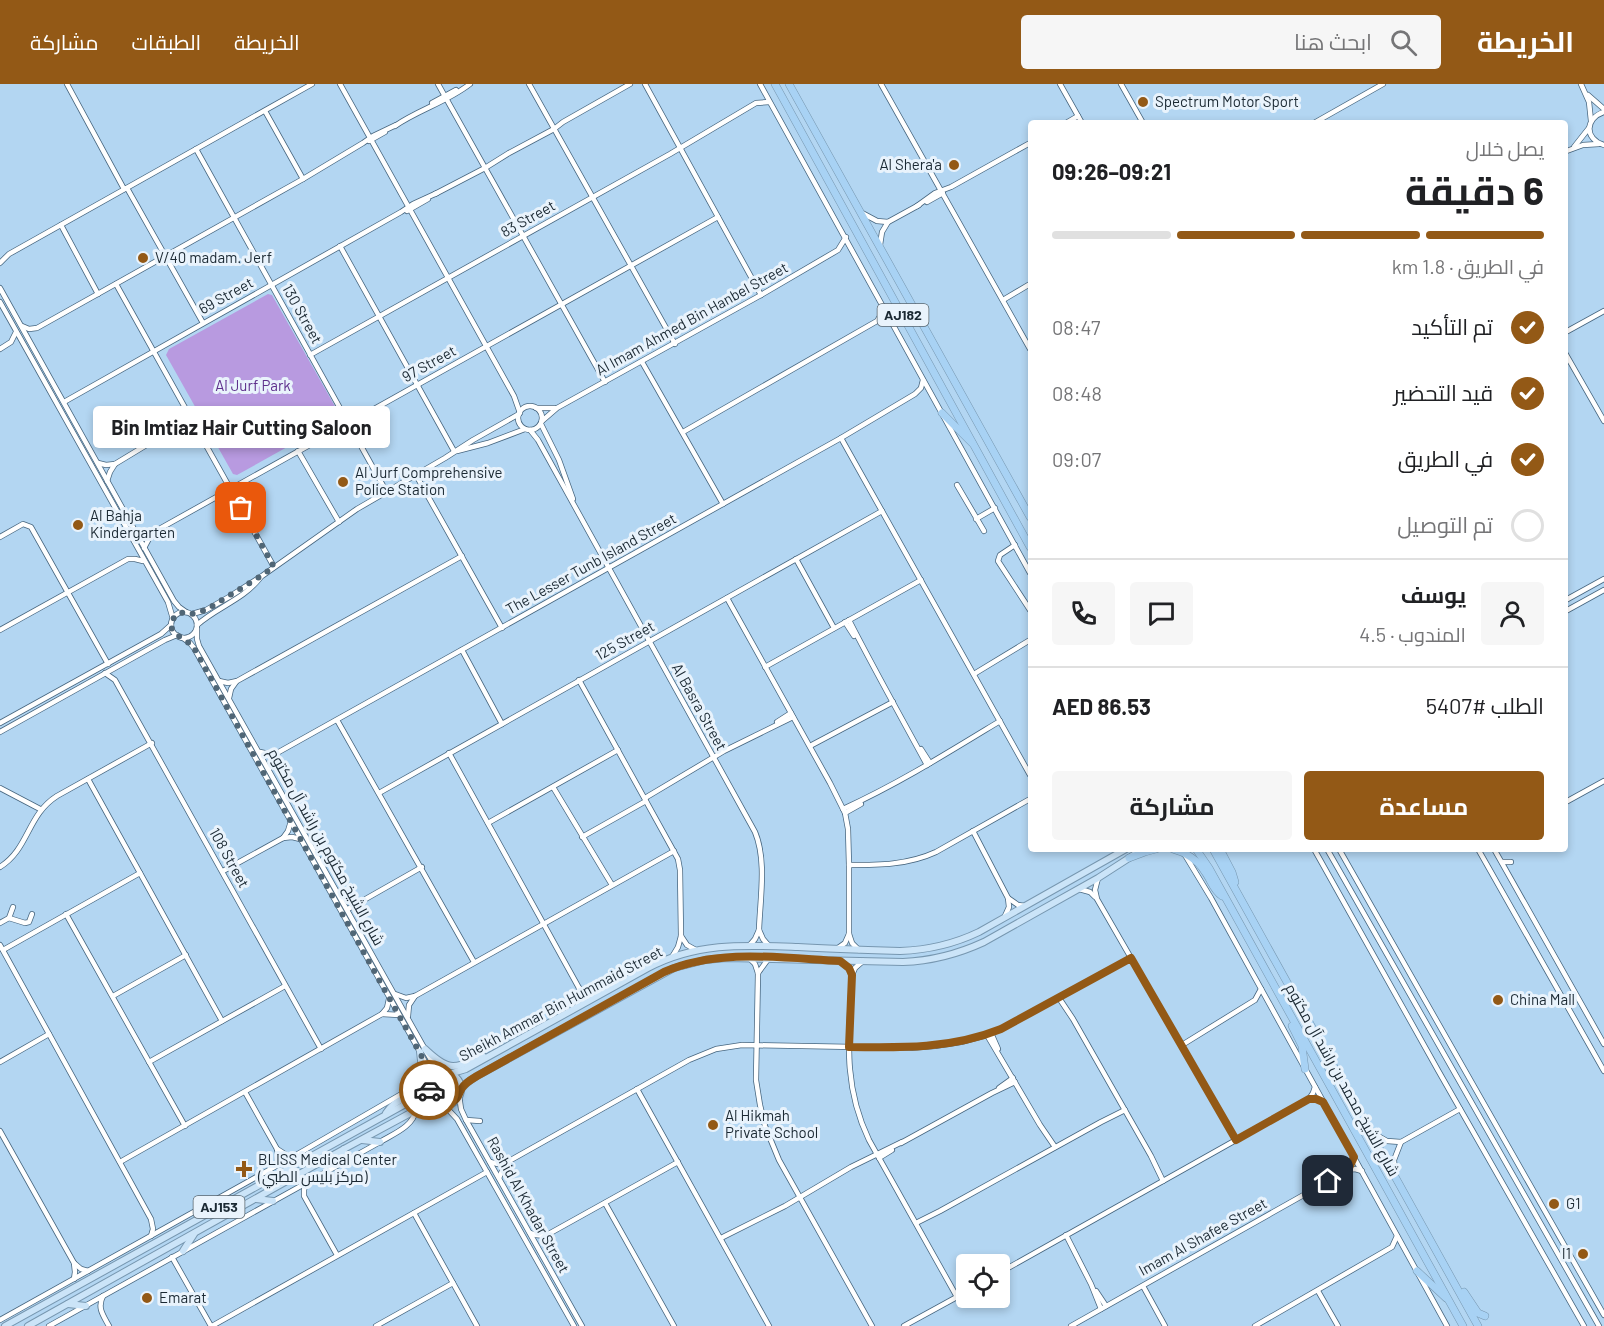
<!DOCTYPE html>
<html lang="ar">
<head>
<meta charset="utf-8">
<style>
	body { margin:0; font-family:Barlow,Cairo,sans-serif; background:#f6f6f6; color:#202124; direction:rtl; height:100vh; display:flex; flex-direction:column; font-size:22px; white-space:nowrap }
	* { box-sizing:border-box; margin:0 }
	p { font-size:20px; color:#757577 }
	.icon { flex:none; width:33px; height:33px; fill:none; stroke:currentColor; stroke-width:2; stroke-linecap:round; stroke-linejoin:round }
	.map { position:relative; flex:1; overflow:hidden; direction:ltr }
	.details { position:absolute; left:1028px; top:36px; width:540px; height:732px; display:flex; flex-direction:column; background:#fff; border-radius:6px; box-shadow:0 3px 9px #0003; direction:rtl }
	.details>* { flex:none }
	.buttons { position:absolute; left:956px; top:1170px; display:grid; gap:12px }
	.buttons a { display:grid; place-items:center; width:54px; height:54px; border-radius:6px; background:#fff; box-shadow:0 3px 9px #0003; font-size:30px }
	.pin { position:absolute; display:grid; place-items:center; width:51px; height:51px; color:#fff; margin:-26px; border-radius:12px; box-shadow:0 3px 9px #0006 }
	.courier { position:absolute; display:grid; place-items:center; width:60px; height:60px; margin:-30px; border:4px solid #935916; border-radius:50%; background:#fff; color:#222; box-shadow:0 2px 8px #0007 }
	.bubble { position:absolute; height:42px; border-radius:6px; background:#fff; box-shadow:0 3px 9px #0003; font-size:20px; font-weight:700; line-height:42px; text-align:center; direction:rtl }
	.summary em { font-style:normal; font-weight:700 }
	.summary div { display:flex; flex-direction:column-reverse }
	.summary { display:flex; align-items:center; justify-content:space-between; height:102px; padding:0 24px }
	h1 { font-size:39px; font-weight:700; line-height:45px }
	.bar { display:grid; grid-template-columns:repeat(4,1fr); gap:9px 6px; align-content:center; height:72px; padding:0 24px }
	.bar i { height:8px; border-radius:4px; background:#e0e0e0 }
	.bar .active { background:#935916 }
	.bar p { grid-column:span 4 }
	.line { display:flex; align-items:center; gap:15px; padding:0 24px; border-top:2px solid #e0e0e0 }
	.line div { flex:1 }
	.round { display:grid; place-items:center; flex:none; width:63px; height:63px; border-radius:6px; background:#f6f6f6 }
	ol { padding:0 24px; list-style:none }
	li { display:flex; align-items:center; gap:18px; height:66px }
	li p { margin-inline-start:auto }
	li .icon { padding:6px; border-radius:50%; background:#935916; color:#fff; stroke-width:4 }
	li:last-child { color:#757577 }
	li i { width:33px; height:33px; border:3px solid #e0e0e0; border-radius:50% }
	.action { display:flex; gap:12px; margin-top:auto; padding:12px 24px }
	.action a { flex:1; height:69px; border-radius:6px; background:#935916; color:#fff; font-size:24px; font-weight:700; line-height:69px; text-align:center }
	.action a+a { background:#f6f6f6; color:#202124 }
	header { display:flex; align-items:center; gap:36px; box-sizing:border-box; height:84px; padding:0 30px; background:#935916; color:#fff }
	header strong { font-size:28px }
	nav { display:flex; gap:33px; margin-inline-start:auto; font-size:21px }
	.search { width:420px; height:54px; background:#f6f6f6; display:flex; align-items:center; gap:15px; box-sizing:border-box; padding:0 21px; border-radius:6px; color:#757577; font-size:22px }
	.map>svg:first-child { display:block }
	.green { fill:#b89ae0 }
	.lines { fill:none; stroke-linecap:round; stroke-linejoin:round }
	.minor-casing { stroke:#47667f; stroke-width:6 }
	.major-casing { stroke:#7797b0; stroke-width:8 }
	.highway-casing { stroke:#7797b0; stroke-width:8 }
	.minor { stroke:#fff; stroke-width:4.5 }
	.major { stroke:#cbe4f8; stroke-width:6 }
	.highway { stroke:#a8d2f4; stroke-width:7 }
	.done { stroke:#506676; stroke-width:6; stroke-dasharray:0 10.8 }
	.route { stroke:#935916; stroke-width:8 }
	.poi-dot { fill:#935916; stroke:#e9f3fc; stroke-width:2 }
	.labels { text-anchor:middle; stroke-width:6; stroke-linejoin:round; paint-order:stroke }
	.shield { fill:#e9f3fc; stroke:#59666f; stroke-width:1.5 }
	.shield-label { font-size:14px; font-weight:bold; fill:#1b2933 }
	.poi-label { font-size:15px; fill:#1b2933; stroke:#e9f3fc; text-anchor:start }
	.street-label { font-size:15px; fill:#1b2933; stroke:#e9f3fc }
	.park-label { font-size:15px; fill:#5e308c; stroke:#e9f3fc }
</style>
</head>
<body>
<header>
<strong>الخريطة</strong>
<div class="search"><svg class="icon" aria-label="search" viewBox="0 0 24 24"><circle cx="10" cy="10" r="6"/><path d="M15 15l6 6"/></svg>ابحث هنا</div>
<nav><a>الخريطة</a><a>الطبقات</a><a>مشاركة</a></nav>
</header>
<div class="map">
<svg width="1604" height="1242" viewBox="0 0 1604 1242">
	<rect width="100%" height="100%" fill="#b3d6f2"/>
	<!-- green -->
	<path class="green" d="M268,210L272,211L341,333L237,391L233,390L166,271L169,265Z"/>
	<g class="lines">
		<defs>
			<g id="minor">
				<path d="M67,0L124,105"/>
				<path d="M340,0L514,312L520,329"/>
				<path d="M438,0L605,298"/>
				<path d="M529,0L675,260"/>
				<path d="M645,0L761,211"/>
				<path d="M760,0L1030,489"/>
				<path d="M881,0L1030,265"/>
				<path d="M1060,0L1082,39"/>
				<path d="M1121,0L1143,39"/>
				<path d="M1581,0L1589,18L1591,37"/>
				<path d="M1588,11L1604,25"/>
				<path d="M432,19L456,6"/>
				<path d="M265,27L303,95"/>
				<path d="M1604,28C1585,34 1584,55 1604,61"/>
				<path d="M1066,39L1078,32"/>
				<path d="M1314,39L1383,0"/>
				<path d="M395,42C418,26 447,18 470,0"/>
				<path d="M369,57L385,48"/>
				<path d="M1574,63L1589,44"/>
				<path d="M196,65L386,407"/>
				<path d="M1564,68L1583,61L1599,60"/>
				<path d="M127,104L203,239"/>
				<path d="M435,110L485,84L509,69L554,45L563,38L630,0"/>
				<path d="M927,118L943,109"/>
				<path d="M917,122L935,109L951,103L1030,59"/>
				<path d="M407,127L428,115"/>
				<path d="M862,129L877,137L888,138"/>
				<path d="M61,141L98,210"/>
				<path d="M880,161L882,148L888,138L919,121"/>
				<path d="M340,162L454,367"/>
				<path d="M0,179L9,170L312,0"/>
				<path d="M116,200L274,483"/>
				<path d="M0,204L174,517L179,523L186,528"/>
				<path d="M1003,216L1030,200"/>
				<path d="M0,218L168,518L173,535"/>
				<path d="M22,242L29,245L37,244L303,95L363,59L373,52L396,41"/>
				<path d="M1564,249L1604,227"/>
				<path d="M0,265L11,258L16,248"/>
				<path d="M1564,267L1604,337"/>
				<path d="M310,271L670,70L756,19L769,18"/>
				<path d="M642,278L723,420"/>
				<path d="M64,318L401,128L413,120L437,109"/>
				<circle cx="530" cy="334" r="12"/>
				<path d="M536,324H555"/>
				<path d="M542,337L557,324L761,211L838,166L846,153"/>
				<path d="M541,340L559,376L573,415"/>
				<path d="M178,345L193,337"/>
				<path d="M530,346L538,356L755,748C767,777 760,815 759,846L755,855L749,862"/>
				<path d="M683,348L877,237L884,226"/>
				<path d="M841,354L1030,691"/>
				<path d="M298,367L339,438"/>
				<path d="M457,367L488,359L525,345"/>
				<path d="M98,379L106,381L115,380"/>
				<path d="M416,391L502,544"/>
				<path d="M107,397L110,388L115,380L191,334"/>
				<path d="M957,401L984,447"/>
				<path d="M976,435L995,424"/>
				<path d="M135,447L143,450L152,449L718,133"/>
				<path d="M0,453L23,440L31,443L108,580"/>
				<path d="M1015,461L1000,471L998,477L1030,526"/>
				<path d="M144,464L152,449"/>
				<path d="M796,475L834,544"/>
				<path d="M727,514L830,699L845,729L848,745L849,781V850L852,859L859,866"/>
				<path d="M1564,517L1604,495"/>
				<path d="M1564,528L1604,506"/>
				<circle cx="184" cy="541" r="13"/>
				<path d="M192,530L206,526L229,513L262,492L357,425L445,374L473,356L519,330"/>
				<path d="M849,536C874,585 901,633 927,681"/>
				<path d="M845,538L854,552"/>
				<path d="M197,541C217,523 243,516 260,494"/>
				<path d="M197,544V555L199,562L431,976L437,983L445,989"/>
				<path d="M0,546L128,475H135L143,477"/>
				<path d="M183,554L190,559L194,564L420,968L428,984L431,997"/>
				<path d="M462,566L502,640"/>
				<path d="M765,583L921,496"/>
				<path d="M105,589L115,596L321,965"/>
				<path d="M974,590L1030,556"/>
				<path d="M579,596L678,775L680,786L681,852L678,863L672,873"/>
				<path d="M219,597L228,599L237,597L462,472"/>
				<path d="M229,614L231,605L236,598"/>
				<path d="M337,636L474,878"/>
				<path d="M777,638L791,629"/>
				<path d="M0,639L161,550L171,541"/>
				<path d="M0,648L165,556L177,551"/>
				<path d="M810,662L893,618"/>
				<path d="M921,665L930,679"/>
				<path d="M260,668L269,670L277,669"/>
				<path d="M449,669L579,904L580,912L577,923"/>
				<path d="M269,685L272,676L277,669L841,354L915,310L921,304L923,296"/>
				<path d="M88,695L222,937"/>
				<path d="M553,703L612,801"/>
				<path d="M0,704L40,725"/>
				<path d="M379,709L882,427"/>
				<path d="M645,714L724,667L793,633"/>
				<path d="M1564,719L1604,697"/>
				<path d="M843,725C898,700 949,668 1000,637"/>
				<path d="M845,729L861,720"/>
				<path d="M488,739L618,666"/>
				<path d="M973,747L1008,814L1018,821L1025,822"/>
				<path d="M582,753L646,717"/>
				<path d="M283,754L288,747L291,737"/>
				<path d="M1314,765L1439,988L1584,1242"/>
				<path d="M1327,765L1599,1242"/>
				<path d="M1339,765L1604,1231"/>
				<path d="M1478,765L1604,987"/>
				<path d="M1494,765L1604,960"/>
				<path d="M1185,771L1211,814L1447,1242"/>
				<path d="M1502,778H1511"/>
				<path d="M849,781C879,781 908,781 936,768L1030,715"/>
				<path d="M0,783C29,765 27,731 57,712L152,659"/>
				<path d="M223,787L283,754L292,753L300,755"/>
				<path d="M1098,794L1095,806L1097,815L1236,1056"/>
				<path d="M1079,805L1090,808L1095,813"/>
				<path d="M348,825L422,783"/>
				<path d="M66,830L185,1042"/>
				<path d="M1005,832L1009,823L1008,814"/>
				<path d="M9,834L25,839L29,838L32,830"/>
				<path d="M0,839L9,834L13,823"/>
				<path d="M759,846L763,855L769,862"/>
				<path d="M681,852L687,861L696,866"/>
				<path d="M0,861L151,1135L153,1145L151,1152"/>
				<path d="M838,864L845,859L849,850"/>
				<path d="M3,866L140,789"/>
				<path d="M749,874L755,880L758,889L756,996L760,1021L765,1042L779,1076L872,1242"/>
				<path d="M841,877L849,884L852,891C849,951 842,1000 869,1056L957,1213"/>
				<path d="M758,889L769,874"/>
				<path d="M852,891L855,884L863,877"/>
				<path d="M579,904L589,911L597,912"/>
				<path d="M395,910L406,914L415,912L674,767"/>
				<path d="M113,912L186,871"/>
				<path d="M1059,914L1073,935L1151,1072L1163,1097"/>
				<path d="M382,930L399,931"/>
				<path d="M408,932L409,921L415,912"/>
				<path d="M991,949L998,965"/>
				<path d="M987,951L1040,1041L1055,1063"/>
				<path d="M1182,961L1255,916L1261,905"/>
				<path d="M0,978L49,950"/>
				<path d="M149,978L285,902"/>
				<path d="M999,1004L1013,994"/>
				<path d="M637,1005L769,1242"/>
				<path d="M245,1008L277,1065L278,1071L277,1081"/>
				<path d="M459,1011L461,1025L466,1036L582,1242"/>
				<path d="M443,1020L457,1035L574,1242"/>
				<path d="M466,1036L480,1037"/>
				<path d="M0,1047L74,1179L81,1185L88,1187"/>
				<path d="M1371,1048L1387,1057L1401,1058L1460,1025"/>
				<path d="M901,1059L992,1009L1015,998"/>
				<path d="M277,1065L291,1074"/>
				<path d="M879,1074L892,1066"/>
				<path d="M120,1078L382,930L387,924L389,915"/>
				<path d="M490,1078L502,1081L689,976L716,965L742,961L909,964L935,962L961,958L987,951L1001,945L1131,874"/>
				<path d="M1395,1090L1394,1076L1401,1058"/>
				<path d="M499,1094L506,1078"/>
				<path d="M306,1098L304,1106V1112L337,1171"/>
				<path d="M605,1119L674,1242"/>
				<path d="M414,1129L477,1242"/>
				<path d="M916,1139L940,1127L1101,1038L1125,1026"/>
				<path d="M530,1149L536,1151L545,1152L678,1078"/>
				<path d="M1066,1151L1091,1200L1101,1225"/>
				<path d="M721,1154L785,1122L851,1083L902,1058"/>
				<path d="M172,1173L211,1242"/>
				<path d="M999,1189L1309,1015L1313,1009L1315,1003"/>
				<path d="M74,1195L75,1188L74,1179"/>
				<path d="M1143,1202L1165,1242"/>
				<path d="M1096,1207L1106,1222"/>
				<path d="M1318,1207L1338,1242"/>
				<path d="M103,1212C97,1224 103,1231 109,1242"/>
				<path d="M0,1236L303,1067L417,1001"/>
				<path d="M49,1242L380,1058C393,1050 413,1043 416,1026"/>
				<path d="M212,1242L487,1088"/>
				<path d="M376,1242L453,1199"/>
				<path d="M904,1242L966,1208"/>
				<path d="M1071,1242L1348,1086L1355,1085L1362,1087"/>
				<path d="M1255,1242L1392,1163L1397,1152"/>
			</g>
			<g id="major">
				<path d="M425,965C450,989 454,984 483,972"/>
				<circle cx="445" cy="1005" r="16"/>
				<path d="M449,990L466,985L648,884C697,858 745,861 798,863C832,865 866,866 900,867C928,866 954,860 979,848L1126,765"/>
				<path d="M460,1006L468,998L477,992L674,884L705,876L726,874L903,878C931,877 958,870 984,858L1098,794L1143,765"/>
				<path d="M386,1029C391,1021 397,1018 404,1014C425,1002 423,990 420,968"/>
				<path d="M362,1056L380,1058"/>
				<path d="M338,1080L344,1065"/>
				<path d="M256,1115L273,1117"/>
				<path d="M183,1167L194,1150"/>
				<path d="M68,1220L86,1222"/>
				<path d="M5,1242L411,1017L420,1010L429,1001"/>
				<path d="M28,1242L344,1065L416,1026L438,1019"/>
			</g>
			<g id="highway">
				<path d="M775,0L1030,463"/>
				<path d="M789,0L1030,433"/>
				<path d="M942,329L972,359"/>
				<path d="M1173,765C1185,768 1198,776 1205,788C1211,796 1213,806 1222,812"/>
				<path d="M1196,765L1209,784L1463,1242"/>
				<path d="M1213,765L1478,1242"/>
				<path d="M1220,765L1232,788L1235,798"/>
				<path d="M1129,774L1145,768L1156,765"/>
				<path d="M1292,942L1302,962L1305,985"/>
				<path d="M1417,1187L1446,1214"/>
				<path d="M1464,1208L1478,1229L1485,1232"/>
			</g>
		</defs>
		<!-- minor casing -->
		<use href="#minor" class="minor-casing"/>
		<!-- major casing -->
		<use href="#major" class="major-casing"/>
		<!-- highway casing -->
		<use href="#highway" class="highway-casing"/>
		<!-- minor -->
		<use href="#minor" class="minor"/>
		<!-- major -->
		<use href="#major" class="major"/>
		<!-- highway -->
		<use href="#highway" class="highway"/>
	</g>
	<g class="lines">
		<!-- done -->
		<path class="done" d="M241,424L274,483L261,492L206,526L192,530L186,528L177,530C160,549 185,552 194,564L426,980L431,997L429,1006"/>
		<!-- route -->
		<path class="route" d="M429,1006C432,1018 445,1025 455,1016C459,1013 459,1008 462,1004C465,999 472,995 477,992L664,888C718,864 783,874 840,877L849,884L852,891L849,963C902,964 951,965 1001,945L1131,874L1236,1056L1309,1015H1316L1323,1018L1354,1073L1348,1086L1328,1097"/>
	</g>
	<!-- markers -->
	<g class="poi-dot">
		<circle cx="1143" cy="18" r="6"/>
		<circle cx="954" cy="81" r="6"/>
		<circle cx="143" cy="174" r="6"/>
		<circle cx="343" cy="398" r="6"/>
		<circle cx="78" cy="441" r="6"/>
		<circle cx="1498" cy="916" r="6"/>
		<circle cx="713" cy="1041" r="6"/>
		<path d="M241 1076h6v6h6v6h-6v6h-6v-6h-6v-6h6z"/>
		<circle cx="1554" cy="1120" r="6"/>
		<circle cx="1583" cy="1170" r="6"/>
		<circle cx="147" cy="1214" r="6"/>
	</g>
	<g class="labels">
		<!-- shield labels -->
		<g class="shield">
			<rect x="877.5" y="220" width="51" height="22" rx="4.5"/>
			<rect x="193.5" y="1112" width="51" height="22" rx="4.5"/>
		</g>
		<g class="shield-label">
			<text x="903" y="236">AJ182</text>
			<text x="219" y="1128">AJ153</text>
		</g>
		<!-- poi labels -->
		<g class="poi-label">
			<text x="1155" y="23">Spectrum Motor Sport</text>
			<text x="942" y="86" text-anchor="end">Al Shera'a</text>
			<text x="155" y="179">V/40 madam. Jerf</text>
			<text x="355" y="394">Al Jurf Comprehensive<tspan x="355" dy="17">Police Station</tspan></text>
			<text x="90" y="437">Al Bahja<tspan x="90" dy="17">Kindergarten</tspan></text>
			<text x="1510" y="921">China Mall</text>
			<text x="725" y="1037">Al Hikmah<tspan x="725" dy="17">Private School</tspan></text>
			<text x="258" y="1081">BLISS Medical Center<tspan x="258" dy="17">(مركز بليس الطبي)</tspan></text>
			<text x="1566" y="1125">G1</text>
			<text x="1571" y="1175" text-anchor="end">I1</text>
			<text x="159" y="1219">Emarat</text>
		</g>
		<!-- street labels -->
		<g class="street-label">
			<text transform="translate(528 135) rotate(-29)" y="5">83 Street</text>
			<text transform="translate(226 212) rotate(-29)" y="5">69 Street</text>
			<text transform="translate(302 230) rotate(61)" y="5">130 Street</text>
			<text transform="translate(692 235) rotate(-29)" y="5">Al Imam Ahmed Bin Hanbel Street</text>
			<text transform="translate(429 280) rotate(-29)" y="5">97 Street</text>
			<text transform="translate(591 480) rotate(-29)" y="5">The Lesser Tunb Island Street</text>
			<text transform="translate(625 557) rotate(-29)" y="5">125 Street</text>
			<text transform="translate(699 623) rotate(61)" y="5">Al Basra Street</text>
			<text transform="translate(326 763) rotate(61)" y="5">شارع الشيخ مكتوم بن راشد آل مكتوم</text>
			<text transform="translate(229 774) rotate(61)" y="5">108 Street</text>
			<text transform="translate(561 920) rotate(-28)" y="5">Sheikh Ammar Bin Hummaid Street</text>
			<text transform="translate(1342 996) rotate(61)" y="5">شارع الشيخ محمد بن راشد آل مكتوم</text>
			<text transform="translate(528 1121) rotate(61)" y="5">Rashid Al Khadar Street</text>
			<text transform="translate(1203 1153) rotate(-29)" y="5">Imam Al Shafee Street</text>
		</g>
		<!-- park labels -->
		<g class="park-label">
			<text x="253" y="307">Al Jurf Park</text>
		</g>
	</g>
</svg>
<div class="buttons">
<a><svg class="icon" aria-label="locate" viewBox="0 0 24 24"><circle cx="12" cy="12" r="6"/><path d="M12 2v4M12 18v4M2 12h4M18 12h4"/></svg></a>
</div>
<div class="pin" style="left:241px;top:424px;background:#ea580c"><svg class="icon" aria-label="bag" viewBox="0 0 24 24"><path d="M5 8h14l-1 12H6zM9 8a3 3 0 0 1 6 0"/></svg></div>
<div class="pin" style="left:1328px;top:1097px;background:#1f2937"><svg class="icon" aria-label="home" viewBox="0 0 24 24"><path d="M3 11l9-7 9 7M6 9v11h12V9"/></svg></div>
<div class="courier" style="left:429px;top:1006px"><svg class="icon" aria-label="car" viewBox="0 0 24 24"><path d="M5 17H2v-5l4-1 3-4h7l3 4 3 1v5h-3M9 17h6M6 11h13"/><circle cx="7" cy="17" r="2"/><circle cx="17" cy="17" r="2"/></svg></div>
<div class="bubble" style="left:93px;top:322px;width:297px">Bin Imtiaz Hair Cutting Saloon</div>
<section class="details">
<div class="summary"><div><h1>6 دقيقة</h1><p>يصل خلال</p></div><em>09:21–09:26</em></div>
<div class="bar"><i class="active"></i><i class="active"></i><i class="active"></i><i></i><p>في الطريق · 1.8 km</p></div>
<ol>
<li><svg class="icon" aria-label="check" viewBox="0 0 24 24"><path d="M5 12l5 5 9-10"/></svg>تم التأكيد<p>08:47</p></li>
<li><svg class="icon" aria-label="check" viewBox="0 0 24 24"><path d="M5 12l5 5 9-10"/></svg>قيد التحضير<p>08:48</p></li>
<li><svg class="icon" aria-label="check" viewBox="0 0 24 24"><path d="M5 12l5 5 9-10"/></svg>في الطريق<p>09:07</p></li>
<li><i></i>تم التوصيل</li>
</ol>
<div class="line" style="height:108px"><a class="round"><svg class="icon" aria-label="person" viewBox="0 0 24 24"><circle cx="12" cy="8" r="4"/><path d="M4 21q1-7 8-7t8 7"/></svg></a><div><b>يوسف</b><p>المندوب · 4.5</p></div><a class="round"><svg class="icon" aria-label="chat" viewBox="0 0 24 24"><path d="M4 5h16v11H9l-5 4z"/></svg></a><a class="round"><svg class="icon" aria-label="phone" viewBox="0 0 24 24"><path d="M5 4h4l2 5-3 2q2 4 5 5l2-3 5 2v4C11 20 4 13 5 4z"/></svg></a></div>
<div class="line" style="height:78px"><div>الطلب #5407</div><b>AED 86.53</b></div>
<div class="action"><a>مساعدة</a><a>مشاركة</a></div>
</section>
</div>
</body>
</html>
